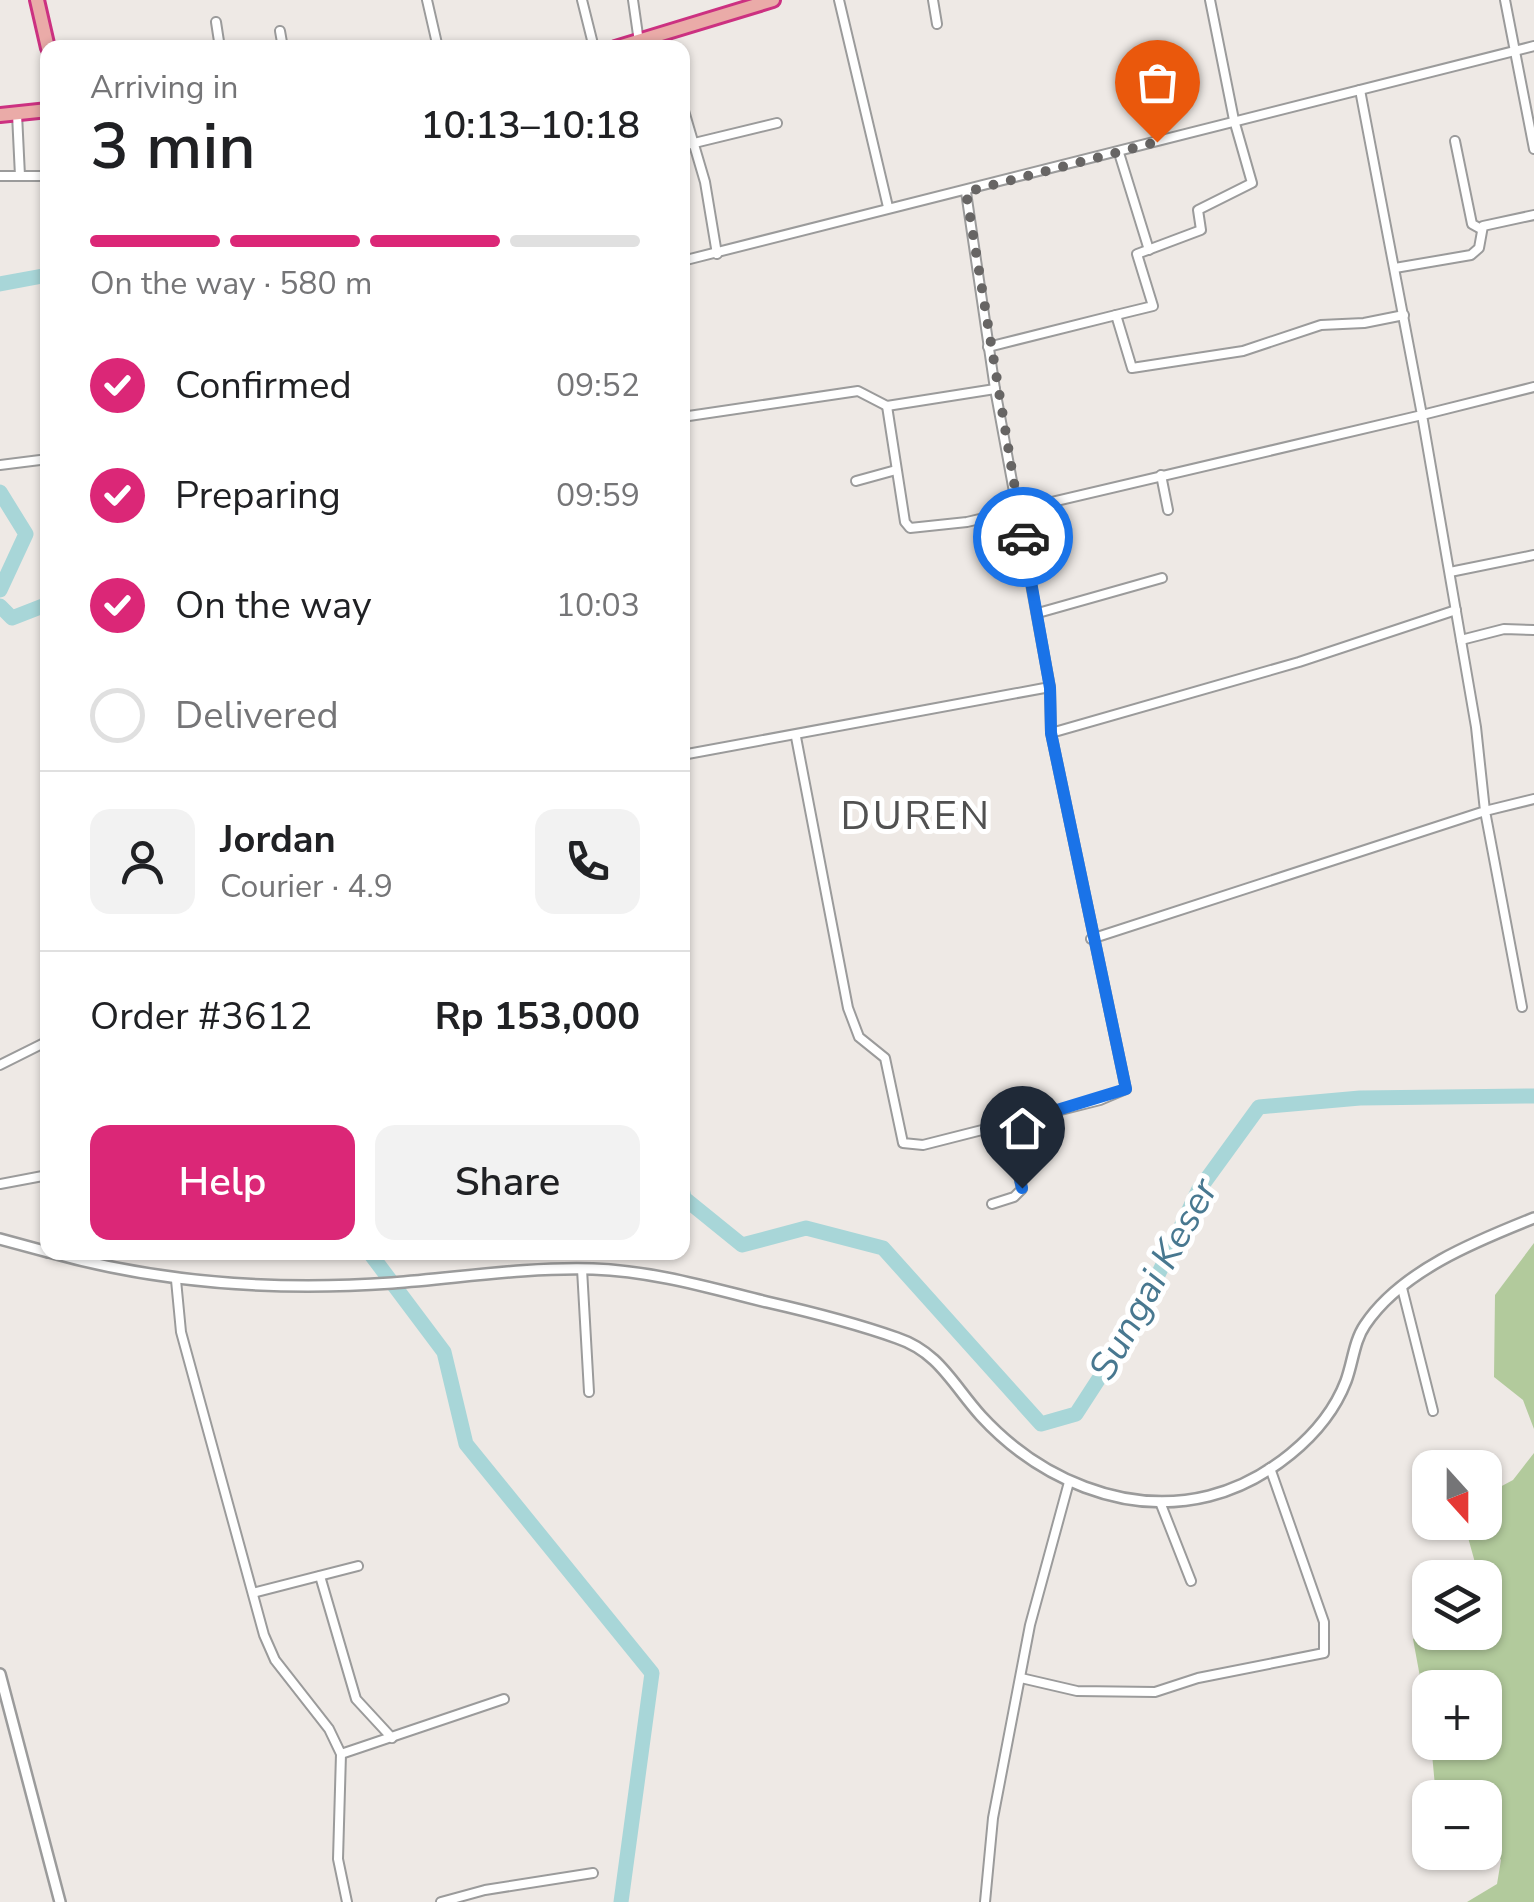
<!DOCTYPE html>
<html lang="en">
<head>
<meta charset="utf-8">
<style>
	body { margin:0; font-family:"Nunito Sans",sans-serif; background:#f2f2f2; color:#202124; height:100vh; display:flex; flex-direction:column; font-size:38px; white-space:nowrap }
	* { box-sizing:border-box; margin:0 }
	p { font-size:32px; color:#757577 }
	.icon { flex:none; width:55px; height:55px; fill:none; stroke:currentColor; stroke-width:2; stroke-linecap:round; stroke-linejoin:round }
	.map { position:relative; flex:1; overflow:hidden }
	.sheet { position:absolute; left:40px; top:40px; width:650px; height:1220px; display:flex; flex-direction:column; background:#fff; border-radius:20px; box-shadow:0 2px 8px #0004 }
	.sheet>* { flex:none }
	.needle { width:65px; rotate:159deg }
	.tools { position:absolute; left:1412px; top:1450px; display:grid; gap:20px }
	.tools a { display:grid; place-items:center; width:90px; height:90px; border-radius:20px; background:#fff; box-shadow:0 2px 8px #0004; font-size:50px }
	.pin { position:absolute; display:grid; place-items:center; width:85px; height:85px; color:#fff; margin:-102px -42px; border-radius:50% 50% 50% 0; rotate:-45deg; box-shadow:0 0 10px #0007 }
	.pin .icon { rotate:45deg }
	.courier { position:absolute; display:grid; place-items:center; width:100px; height:100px; margin:-50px; border:8px solid #1a73e8; border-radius:50%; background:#fff; color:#222; box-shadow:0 2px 12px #0007 }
	.head em { font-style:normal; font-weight:600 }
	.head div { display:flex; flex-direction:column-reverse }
	.head { display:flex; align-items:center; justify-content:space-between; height:170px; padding:0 50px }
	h1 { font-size:65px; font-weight:600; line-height:75px }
	.bar { display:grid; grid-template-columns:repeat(4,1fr); gap:15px 10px; align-content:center; height:120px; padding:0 50px }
	.bar i { height:12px; border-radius:8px; background:#e0e0e0 }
	.bar .selected { background:#db2777 }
	.bar p { grid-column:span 4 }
	.line { display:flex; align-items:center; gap:25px; padding:0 50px; border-top:2px solid #e0e0e0 }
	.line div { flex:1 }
	.round { display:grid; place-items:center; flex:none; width:105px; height:105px; border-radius:20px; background:#f2f2f2 }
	ol { padding:0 50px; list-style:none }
	li { display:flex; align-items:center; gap:30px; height:110px }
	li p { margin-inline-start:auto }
	li .icon { padding:10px; border-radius:50%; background:#db2777; color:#fff; stroke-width:4 }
	li:last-child { color:#757577 }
	li i { width:55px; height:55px; border:5px solid #e0e0e0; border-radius:50% }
	.primary-button { display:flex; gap:20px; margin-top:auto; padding:20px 50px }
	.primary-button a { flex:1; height:115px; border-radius:20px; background:#db2777; color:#fff; font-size:40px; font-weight:600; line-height:115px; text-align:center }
	.primary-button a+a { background:#f2f2f2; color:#202124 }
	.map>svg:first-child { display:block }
	.forest { fill:#b2ca9c }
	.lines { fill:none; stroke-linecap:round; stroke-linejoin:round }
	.river { stroke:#a8d6d8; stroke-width:15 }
	.minor-casing { stroke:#9b9b9b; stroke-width:12 }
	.tertiary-casing { stroke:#9b9b9b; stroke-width:14 }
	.trunk-casing { stroke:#cc3181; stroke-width:18 }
	.minor { stroke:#fff; stroke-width:8 }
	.tertiary { stroke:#fff; stroke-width:9 }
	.trunk { stroke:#eaaba8; stroke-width:12 }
	.done { stroke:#676564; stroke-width:10; stroke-dasharray:0 18 }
	.route { stroke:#1a73e8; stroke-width:12 }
	.labels { text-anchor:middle; stroke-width:10; stroke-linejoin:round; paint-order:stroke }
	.water-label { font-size:38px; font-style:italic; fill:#487890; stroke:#fff }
	.quarter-label { font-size:40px; letter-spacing:2.5px; fill:#515151; stroke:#fff }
</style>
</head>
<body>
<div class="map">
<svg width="1534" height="1902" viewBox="0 0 1534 1902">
	<rect width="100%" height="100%" fill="#eee9e5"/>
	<!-- forest -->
	<g class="forest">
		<path d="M1534,1243V1429L1523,1400L1494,1377L1495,1295Z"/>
		<path d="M1534,1453V1902H1467L1497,1884L1501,1860L1485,1829V1798L1436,1797L1431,1743L1485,1742V1688H1430V1731L1413,1639L1430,1628V1632H1485V1578L1479,1577L1464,1523L1485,1522V1495L1513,1480Z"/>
	</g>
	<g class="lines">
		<!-- river -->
		<g class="river">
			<path d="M0,284L48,275"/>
			<path d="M0,492L26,534L0,590"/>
			<path d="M0,606L12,618L48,604"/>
			<path d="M682,1188L684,1198L742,1245L806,1228L883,1248L1041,1424L1076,1414L1135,1323L1198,1191L1259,1107L1360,1098L1534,1096"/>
			<path d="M369,1252L444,1352L466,1444L652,1673L621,1902"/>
		</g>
		<defs>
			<g id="minor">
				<path d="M427,0L438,48"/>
				<path d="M582,0L594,48"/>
				<path d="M633,0L639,42"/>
				<path d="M839,0L888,207"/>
				<path d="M933,0L937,24"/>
				<path d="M1505,0L1534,149"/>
				<path d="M216,22L220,48"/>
				<path d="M280,31L283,48"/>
				<path d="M682,104L705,182L717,254"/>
				<path d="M17,114L20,176"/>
				<path d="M1455,141L1472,224L1481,229"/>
				<path d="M682,146L777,123"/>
				<path d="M1119,153L1149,250"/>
				<path d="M0,176H48"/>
				<path d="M682,261L1534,46"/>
				<path d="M1395,268L1471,255L1479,248L1483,226L1534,215"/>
				<path d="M1116,315L1153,306L1137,254L1201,230L1198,210L1252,183L1234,120L1210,0"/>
				<path d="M988,347L1116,315L1132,368L1243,351L1321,325L1364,323L1404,315"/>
				<path d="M887,406L905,522L910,528L967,522L1422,415L1360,90"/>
				<path d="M682,417L858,391L887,406L995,389"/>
				<path d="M0,465L48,459"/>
				<path d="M1161,475L1168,510"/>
				<path d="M856,481L896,470"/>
				<path d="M1450,572L1534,555"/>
				<path d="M1038,613L1162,578"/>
				<path d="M1461,640L1504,629L1534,630"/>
				<path d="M1051,733L1299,662L1456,610"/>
				<path d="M796,737L848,1008L859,1037L885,1058L903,1143L923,1145L1100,1100L1126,1089L1051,733L1050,687"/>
				<path d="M682,755L1050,687L995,389L966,192"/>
				<path d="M1091,939L1485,811L1476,727L1422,415L1534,387"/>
				<path d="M1522,1007L1485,811L1534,799"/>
				<path d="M0,1065L48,1041"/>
				<path d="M0,1184L48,1175"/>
				<path d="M992,1204L1014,1197L1022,1189L1007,1125"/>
				<path d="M582,1269L589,1392"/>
				<path d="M176,1280L181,1332L264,1635L275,1660L329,1729L341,1754L338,1859L347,1902"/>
				<path d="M1402,1288L1433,1411"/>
				<path d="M1160,1502L1191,1581"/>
				<path d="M320,1576L356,1699L392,1738"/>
				<path d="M253,1593L358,1566"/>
				<path d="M1021,1678L1077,1691L1155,1692L1198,1678L1324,1653V1622L1270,1468"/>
				<path d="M341,1754L504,1699"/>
				<path d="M441,1902L485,1890L593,1873"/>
				<path d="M985,1902L993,1818L1030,1625L1069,1482"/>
			</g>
			<g id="tertiary">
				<path d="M0,1239L48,1252"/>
				<path d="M49,1252C159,1283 278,1291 392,1283C459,1278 525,1267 593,1269C653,1271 710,1288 767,1302C811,1312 855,1323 897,1338C939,1352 953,1385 981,1416C1038,1478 1125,1517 1209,1496C1265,1482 1325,1436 1346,1381C1353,1362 1354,1341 1365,1325C1401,1271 1476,1241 1534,1218"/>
				<path d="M0,1674L60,1902"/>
			</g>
			<g id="trunk">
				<path d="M37,0L48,48"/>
				<path d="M615,48L773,0"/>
				<path d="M0,115L48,110"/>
			</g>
		</defs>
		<!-- minor casing -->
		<use href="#minor" class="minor-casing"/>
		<!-- tertiary casing -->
		<use href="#tertiary" class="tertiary-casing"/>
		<!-- trunk casing -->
		<use href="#trunk" class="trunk-casing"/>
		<!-- minor -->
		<use href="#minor" class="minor"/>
		<!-- tertiary -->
		<use href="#tertiary" class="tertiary"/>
		<!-- trunk -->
		<use href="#trunk" class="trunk"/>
	</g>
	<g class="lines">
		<!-- done -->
		<path class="done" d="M1023,537L966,192L1157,142"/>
		<!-- route -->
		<path class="route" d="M1022,1188L1008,1125L1126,1089L1051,733L1050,688L1023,537"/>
	</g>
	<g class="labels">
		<!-- water labels -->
		<g class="water-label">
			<text transform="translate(1153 1279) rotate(-61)" y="13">Sungai Keser</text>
		</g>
		<!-- quarter labels -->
		<g class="quarter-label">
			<text x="916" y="829">DUREN</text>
		</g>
	</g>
</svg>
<div class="tools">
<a><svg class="needle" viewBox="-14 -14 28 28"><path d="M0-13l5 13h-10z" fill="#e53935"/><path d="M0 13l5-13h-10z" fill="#757577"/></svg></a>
<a><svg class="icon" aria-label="layers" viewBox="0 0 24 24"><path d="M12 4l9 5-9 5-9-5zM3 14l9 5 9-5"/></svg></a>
<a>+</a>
<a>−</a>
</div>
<div class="pin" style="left:1157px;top:142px;background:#ea580c"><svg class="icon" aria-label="bag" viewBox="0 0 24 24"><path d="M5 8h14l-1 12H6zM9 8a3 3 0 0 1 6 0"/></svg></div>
<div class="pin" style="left:1022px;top:1188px;background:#1f2937"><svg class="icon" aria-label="home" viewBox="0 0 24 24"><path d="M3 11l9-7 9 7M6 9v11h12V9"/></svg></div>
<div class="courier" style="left:1023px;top:537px"><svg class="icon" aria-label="car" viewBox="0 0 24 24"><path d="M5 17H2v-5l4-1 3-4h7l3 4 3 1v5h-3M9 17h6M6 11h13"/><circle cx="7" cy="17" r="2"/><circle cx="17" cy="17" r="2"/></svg></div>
<section class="sheet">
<div class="head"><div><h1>3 min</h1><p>Arriving in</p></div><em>10:13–10:18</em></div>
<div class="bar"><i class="selected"></i><i class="selected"></i><i class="selected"></i><i></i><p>On the way · 580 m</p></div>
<ol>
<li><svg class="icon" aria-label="check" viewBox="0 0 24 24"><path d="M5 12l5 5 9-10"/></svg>Confirmed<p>09:52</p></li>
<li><svg class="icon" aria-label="check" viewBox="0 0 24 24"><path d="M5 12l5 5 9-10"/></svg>Preparing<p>09:59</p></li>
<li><svg class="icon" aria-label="check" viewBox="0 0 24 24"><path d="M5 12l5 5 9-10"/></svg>On the way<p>10:03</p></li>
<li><i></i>Delivered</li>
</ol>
<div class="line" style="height:180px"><a class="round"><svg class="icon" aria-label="person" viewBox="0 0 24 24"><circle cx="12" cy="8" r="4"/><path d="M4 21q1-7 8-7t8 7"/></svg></a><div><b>Jordan</b><p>Courier · 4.9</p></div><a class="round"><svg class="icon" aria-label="phone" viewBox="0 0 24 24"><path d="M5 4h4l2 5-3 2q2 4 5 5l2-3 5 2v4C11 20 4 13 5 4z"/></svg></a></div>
<div class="line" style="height:130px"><div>Order #3612</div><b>Rp 153,000</b></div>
<div class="primary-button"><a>Help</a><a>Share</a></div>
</section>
</div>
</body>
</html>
